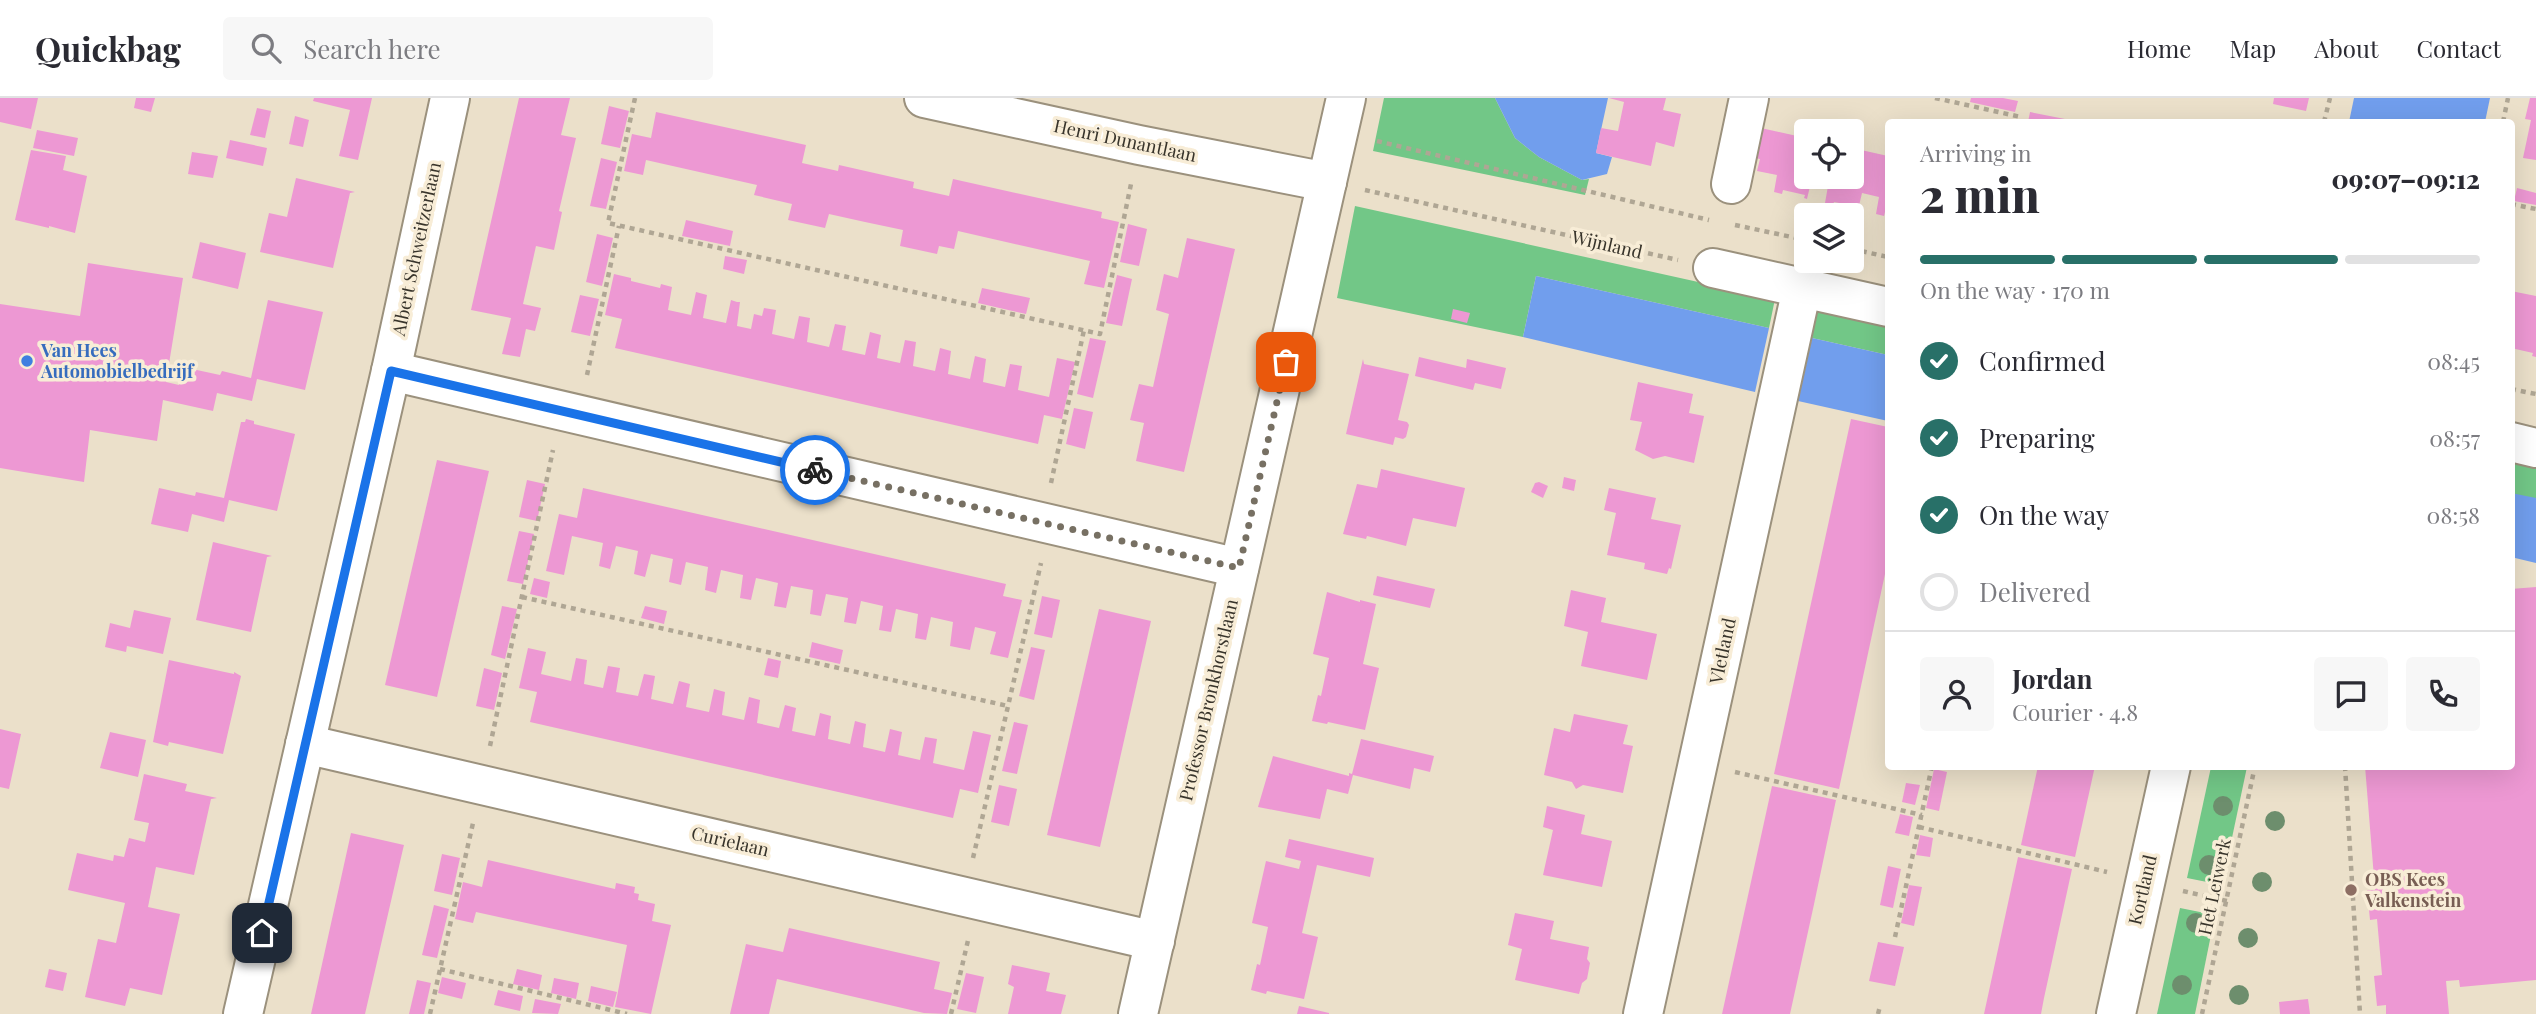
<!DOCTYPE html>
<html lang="en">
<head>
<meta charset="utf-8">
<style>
	body { margin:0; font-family:"Playfair Display",serif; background:#f7f7f7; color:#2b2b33; height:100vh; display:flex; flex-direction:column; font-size:26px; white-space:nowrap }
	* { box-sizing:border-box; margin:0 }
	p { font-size:23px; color:#7c7c81 }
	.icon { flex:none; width:38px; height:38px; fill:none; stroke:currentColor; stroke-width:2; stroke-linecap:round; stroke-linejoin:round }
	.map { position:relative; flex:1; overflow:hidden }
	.panel { position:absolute; left:1885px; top:21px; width:630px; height:651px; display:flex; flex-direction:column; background:#fff; border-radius:7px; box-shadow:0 7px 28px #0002 }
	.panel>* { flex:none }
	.fabs { position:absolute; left:1794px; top:21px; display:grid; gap:14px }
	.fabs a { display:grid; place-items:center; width:70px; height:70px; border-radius:7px; background:#fff; box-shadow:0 7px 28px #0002; font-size:35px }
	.pin { position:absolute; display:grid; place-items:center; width:60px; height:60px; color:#fff; margin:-30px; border-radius:14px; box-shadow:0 4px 10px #0006 }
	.courier { position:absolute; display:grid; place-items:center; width:70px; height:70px; margin:-35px; border:5px solid #1a73e8; border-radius:50%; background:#fff; color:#222; box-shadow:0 2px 9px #0007 }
	.head em { font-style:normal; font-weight:800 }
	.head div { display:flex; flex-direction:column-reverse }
	.head { display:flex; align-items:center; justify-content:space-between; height:119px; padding:0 35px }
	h1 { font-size:46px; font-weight:800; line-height:52px }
	.bar { display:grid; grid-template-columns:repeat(4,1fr); gap:10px 7px; align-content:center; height:84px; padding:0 35px }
	.bar i { height:9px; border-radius:5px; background:#e1e1e2 }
	.bar .active { background:#287068 }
	.bar p { grid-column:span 4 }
	.line { display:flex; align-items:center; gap:18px; padding:0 35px; border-top:2px solid #e1e1e2 }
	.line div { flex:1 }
	.round { display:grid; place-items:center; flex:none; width:74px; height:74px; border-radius:7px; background:#f7f7f7 }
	ol { padding:0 35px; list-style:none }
	li { display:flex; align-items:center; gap:21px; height:77px }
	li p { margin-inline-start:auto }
	li .icon { padding:7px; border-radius:50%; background:#287068; color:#fff; stroke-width:4 }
	li:last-child { color:#7c7c81 }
	li i { width:38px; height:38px; border:4px solid #e1e1e2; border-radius:50% }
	header { display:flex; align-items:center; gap:42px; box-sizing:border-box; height:98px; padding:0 35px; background:#fff; border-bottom:2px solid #e1e1e2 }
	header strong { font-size:33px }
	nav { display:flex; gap:38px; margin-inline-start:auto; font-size:24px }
	.search { width:490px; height:63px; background:#f7f7f7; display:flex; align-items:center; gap:18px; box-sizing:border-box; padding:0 24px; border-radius:7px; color:#7c7c81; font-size:26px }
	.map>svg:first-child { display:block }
	.green { fill:#72c787 }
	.water { fill:#719eed }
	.building { fill:#ed98d3 }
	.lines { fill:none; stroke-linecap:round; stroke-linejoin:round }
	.minor-casing { stroke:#9b917d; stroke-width:42 }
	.path { stroke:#afa694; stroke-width:4.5; stroke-dasharray:5 5; stroke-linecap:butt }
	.minor { stroke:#fff; stroke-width:38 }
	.tree { fill:#6d8e6d }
	.done { stroke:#777063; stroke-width:7; stroke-dasharray:0 12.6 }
	.route { stroke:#1a73e8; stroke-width:9 }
	.shop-dot { fill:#3f7fe0; stroke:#f8edd7; stroke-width:2.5 }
	.education-dot { fill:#8d6e63; stroke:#f8edd7; stroke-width:2.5 }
	.labels { text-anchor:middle; stroke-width:7; stroke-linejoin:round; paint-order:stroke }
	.street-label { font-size:18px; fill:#38342b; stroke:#f8edd7 }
	.shop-label { font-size:18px; font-weight:bold; fill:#366cbe; stroke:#f8edd7; text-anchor:start }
	.education-label { font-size:18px; font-weight:bold; fill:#785e54; stroke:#f8edd7; text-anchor:start }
</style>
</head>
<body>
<header>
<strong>Quickbag</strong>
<div class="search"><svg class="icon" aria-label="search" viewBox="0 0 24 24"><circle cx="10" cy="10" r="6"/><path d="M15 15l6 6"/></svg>Search here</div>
<nav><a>Home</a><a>Map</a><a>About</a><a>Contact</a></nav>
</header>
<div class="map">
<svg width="2536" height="916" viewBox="0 0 2536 916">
	<rect width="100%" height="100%" fill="#ebe0ca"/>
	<!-- green -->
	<g class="green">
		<path d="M1384,0H1495L1515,40L1539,59L1582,82L1589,81L1585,97L1373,53Z"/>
		<path d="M1355,108L1775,201L1769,230L1536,178L1523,239L1337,200Z"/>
		<path d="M1817,209L1888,224V257L1812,240Z"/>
		<path d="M2511,361L2536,366V401L2511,396Z"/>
		<path d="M2211,669H2247L2222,787L2187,780Z"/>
		<path d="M2180,810L2215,817L2195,916H2157Z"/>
	</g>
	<!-- water -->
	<g class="water">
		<path d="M1495,0H1608L1596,55L1612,59L1607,76L1582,82L1539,59L1515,40Z"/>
		<path d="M2354,0H2490L2485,24H2349Z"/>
		<path d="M1536,178L1769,230L1755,294L1523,239Z"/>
		<path d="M1812,240L1888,257V323L1798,303Z"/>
		<path d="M2511,395L2536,400V465L2511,459Z"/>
	</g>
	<!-- building -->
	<g class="building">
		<path d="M0,0H38L31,31L0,24Z"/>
		<path d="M136,0H155L151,14L134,10Z"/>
		<path d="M314,0H372L358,62L339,58L350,12L313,3Z"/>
		<path d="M519,0H570L561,37L576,40L559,113L562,114L554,152L536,148L523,206L541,210L535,233L526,231L520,259L502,256L511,220L471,212Z"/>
		<path d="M1609,0H1666L1663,12L1681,16L1674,49L1656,44L1651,68L1596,55L1601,30L1618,33L1624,4Z"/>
		<path d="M1971,0H2003L2018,3L2015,14L1970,4Z"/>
		<path d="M2274,0H2309L2306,13L2273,6Z"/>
		<path d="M2530,0H2536V62L2523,60L2531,22L2525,21Z"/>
		<path d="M609,8L629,13L620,50L601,46Z"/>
		<path d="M257,10L271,13L265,40L250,37Z"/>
		<path d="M656,14L806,47L802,65L838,73L839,67L914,84L913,90L949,98L953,81L1102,114L1101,120L1119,124L1104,190L1084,186L1090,163L958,133L954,151L939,148L937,156L900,148L903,132L865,124L829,116L825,130L788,122L792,106L754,97L757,87L646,62L643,77L624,73L632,36L651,40Z"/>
		<path d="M2030,14L2075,23V24H2028Z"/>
		<path d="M295,18L309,22L303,49L289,46Z"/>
		<path d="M1761,30L1806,40V79H1852V50L1888,58V115L1885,114L1884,118L1876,116L1879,99L1862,95L1858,112H1855V108L1834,104L1833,107L1825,105L1828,88L1811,84L1807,101L1804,100L1805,97L1783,92L1782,96L1774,94L1777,77L1757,73L1760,61L1755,60Z"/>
		<path d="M37,32L78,40L74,58L33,50Z"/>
		<path d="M230,42L267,50L263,68L226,60Z"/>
		<path d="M31,52L66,58L63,72L87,78L75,135L49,128V130L15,122Z"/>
		<path d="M192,54L218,58L213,80L188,76Z"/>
		<path d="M601,60L617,64L606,111L590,108Z"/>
		<path d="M296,80L355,94L350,95L333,170L260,154L269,115L287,119Z"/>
		<path d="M2517,90L2536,95V107L2514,103Z"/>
		<path d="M686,122L733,133L730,148L682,138Z"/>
		<path d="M1128,126L1147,131L1139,168L1120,164Z"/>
		<path d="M597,136L613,140L602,188L586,184Z"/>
		<path d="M1187,140L1235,151L1184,374L1136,363L1144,325L1130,322L1139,286L1153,289L1169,216L1156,212L1164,176L1178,180Z"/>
		<path d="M200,144L246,155L238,191L192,180Z"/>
		<path d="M725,158L747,162L744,176L723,171Z"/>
		<path d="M88,165L183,180L166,284L179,287L183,269L220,277L222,273L251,280L268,202L323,214L305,292L257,281L252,303L217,295L213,313L163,302L157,343L90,332L84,384L0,370V206L80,218Z"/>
		<path d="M614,176L631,180V183L660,190L661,186L672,189L668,212L691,217L696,194L707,197L703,220L726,225L731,202L737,204H740L737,228L751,231L754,216L762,218L764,210L776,212L772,236L794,241L799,218L810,220L807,244L829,249L835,226L846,228L842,252L865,257L870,234L881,237L877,260L900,265L905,242L916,244L913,268L935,273L940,250L951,253L948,276L970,281L975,258L986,261L983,284L1005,289L1010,266L1022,268L1018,292L1049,299L1057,260L1075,264L1062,321L1044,317L1038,346L615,250L622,221L605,217Z"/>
		<path d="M1117,177L1132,181L1122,228L1106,225Z"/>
		<path d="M982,190L1030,200L1026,216L978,205Z"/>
		<path d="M2511,193L2536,198V259L2532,258L2533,255L2511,250Z"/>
		<path d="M580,197L599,201L590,238L571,234Z"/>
		<path d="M1453,211L1470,215L1467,225L1451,221Z"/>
		<path d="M1090,240L1106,243L1093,300L1077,296Z"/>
		<path d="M1419,259L1466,270L1467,261L1506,270L1501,291L1475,285L1473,292L1415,278Z"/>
		<path d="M1363,261L1364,266L1409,276L1398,322L1407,324L1409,327L1406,339L1403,341L1395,339L1393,347L1346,336Z"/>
		<path d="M1638,284L1693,296L1689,315L1704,318L1694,365L1665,358L1653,361L1635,352L1642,324L1630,322Z"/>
		<path d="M1074,310L1093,314L1085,351L1066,346Z"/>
		<path d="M246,321L254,323V326L295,336L277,413L229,402L224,424L192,416L188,434L151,426L159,390L195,398L196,394L224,400L241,324H245Z"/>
		<path d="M1851,321L1888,329V462L1839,691L1774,676Z"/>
		<path d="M437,362L489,373L437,599L385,587Z"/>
		<path d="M1381,371L1465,390L1456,429L1413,420L1406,448L1367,438L1366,441L1343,436L1357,386L1377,390Z"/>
		<path d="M1564,379L1576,382L1574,393L1562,390Z"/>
		<path d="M527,382L545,386L537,423L519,419Z"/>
		<path d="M1539,384L1548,388L1543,400L1531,394L1535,385Z"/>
		<path d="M583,390L1006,486L1003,498L1022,502L1008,560L990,556L996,534L975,529L970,552L950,548L953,524L931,519L926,542L915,540L918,516L896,511L891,534L879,532L883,508L861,503L856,526L844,524L848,500L826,496L821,518L810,516L813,492L791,488L786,510L774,508L778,485L756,480L751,502L740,500L743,477L721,472L716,495L705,492L708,469L686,464L681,487L669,484L673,461L651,456L645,479L634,476L638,453L616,448L610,471L599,468L603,445L572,438L564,477L546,473L559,416L577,420Z"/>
		<path d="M1609,390L1656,400L1651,421L1681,427L1671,471L1669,470L1667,476L1644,471L1645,465L1607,457L1616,415L1604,412Z"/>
		<path d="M519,433L534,436L523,486L507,483Z"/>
		<path d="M213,444L272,458L267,459L251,534L196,522Z"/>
		<path d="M1377,478L1435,491L1430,510L1373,497Z"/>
		<path d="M534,480L550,484L547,500L530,496Z"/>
		<path d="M2536,489V882L2460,889L2459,882L2446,883L2449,916H2386V907L2377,908L2374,878L2382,877L2377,821L2370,822L2367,792H2375L2365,668H2511V491Z"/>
		<path d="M1571,492L1606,500L1601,524L1657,536L1647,582L1581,568L1588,534L1564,528Z"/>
		<path d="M1327,494L1360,504V502L1376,506L1363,566L1379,570L1365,632L1328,624L1327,626L1312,623L1318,597L1321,598L1329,560L1313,556Z"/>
		<path d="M1042,498L1060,502L1052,540L1034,536Z"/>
		<path d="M502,508L517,511L505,561L491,557Z"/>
		<path d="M645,508L667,513L664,526L641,520Z"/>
		<path d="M1099,511L1151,523L1100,749L1047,737Z"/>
		<path d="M134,512L171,520L163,556L127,548L126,554L105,549L110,525L130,530Z"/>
		<path d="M812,544L843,552L840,566L809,559Z"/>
		<path d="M1031,549L1045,552L1034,602L1019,598Z"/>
		<path d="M528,550L546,554L541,576L571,583L576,560L587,562L584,586L603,590L608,568L620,570L616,594L638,598L644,576L655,578L651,601L673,606L679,583L690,586L686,609L709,614L714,591L725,594L722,617L744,622L749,599L760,602L757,625L779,630L785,607L796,610L792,633L815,638L820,615L831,618L828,641L850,646L855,623L866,626L863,649L885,654L890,631L902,634L898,657L920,662L925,639L937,641L933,665L964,672L973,633L991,637L978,695L960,691L953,720L530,624L537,594L519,590Z"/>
		<path d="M768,560L781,563L778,580L764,577Z"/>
		<path d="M169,562L234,576V574L241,578L223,656L169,644L168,648L153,644Z"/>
		<path d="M484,570L502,575L494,612L476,608Z"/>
		<path d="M1574,616L1628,627L1623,646L1633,648L1623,695L1583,687L1576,691L1572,684L1544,677L1554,630L1570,634Z"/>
		<path d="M1014,624L1028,627L1017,676L1002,673Z"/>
		<path d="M0,631L21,636L9,691L0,689Z"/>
		<path d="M110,634L146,642L138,679L100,670Z"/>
		<path d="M1361,641L1434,658L1430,674L1414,670L1410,691L1353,677L1348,696L1327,691L1320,721L1258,709L1273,658L1349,678V675L1352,676Z"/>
		<path d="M2038,668H2095L2075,759L2021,747Z"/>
		<path d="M1934,671L1947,674L1939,713L1926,710Z"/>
		<path d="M144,676L187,686L185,693L217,700L211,701L194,777L156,769L148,809L180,816L162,897L130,890L125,908L85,899L98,841L116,845L125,805L68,792L77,755L113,763L114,757L124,759L129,740L145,744L149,725L134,722Z"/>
		<path d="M1906,685L1920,687L1915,707L1902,704Z"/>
		<path d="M999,687L1017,691L1009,728L991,724Z"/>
		<path d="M1772,688L1836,702L1813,811L1790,916H1722Z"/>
		<path d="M1547,708L1585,717L1581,736L1612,743L1602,789L1543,777L1553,732L1543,729Z"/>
		<path d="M1900,716L1913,719L1909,738L1895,735Z"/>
		<path d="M351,735L404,747L403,751L365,916H311Z"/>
		<path d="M1920,737L1933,740L1930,759L1916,757Z"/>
		<path d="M1289,741L1374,760L1370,779L1317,767L1302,835L1318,839L1304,901L1267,893L1266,896L1251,892L1257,866L1260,867L1268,829L1252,825L1266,763L1299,771L1301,763L1285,759Z"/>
		<path d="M442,756L460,760L452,797L434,793Z"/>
		<path d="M2018,759L2072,771L2044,900L2041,916H1984Z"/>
		<path d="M488,762L615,791L616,785L635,789L634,795L639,796L638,802L655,806L652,823L671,827L651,916L615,909L627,847L476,814L473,825L455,821L463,784L482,789Z"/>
		<path d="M1888,768L1901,771L1893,810L1880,807Z"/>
		<path d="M1909,787L1922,789L1914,828L1901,825Z"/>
		<path d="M434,807L449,811L437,860L422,857Z"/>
		<path d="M1515,815L1554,823L1550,841L1589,849L1587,861L1590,865L1587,881L1582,885L1579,896L1515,882L1522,851L1508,847Z"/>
		<path d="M789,830L940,864L934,891L952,895L947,916L924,915L777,881L769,916H730L746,846L783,854Z"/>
		<path d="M1878,844L1904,849L1895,888L1869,883Z"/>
		<path d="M1012,867L1050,875L1046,893L1066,897L1061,916H1008L1014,889L1008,886Z"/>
		<path d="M49,871L67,875L63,893L45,889Z"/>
		<path d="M517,871L542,877L539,892L513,886Z"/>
		<path d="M966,875L984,879L976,915L957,911Z"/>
		<path d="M442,879L466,885L462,901L438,895Z"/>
		<path d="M554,880L579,885L576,901L551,895Z"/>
		<path d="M417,882L431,885L424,916H409Z"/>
		<path d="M591,888L617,894L613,909L588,903Z"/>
		<path d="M498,892L523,898L520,913L494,907Z"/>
		<path d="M535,901L561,906L558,916L532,915Z"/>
		<path d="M2308,901L2310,916H2280L2279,904Z"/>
		<path d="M1299,908L1329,915V916H1297Z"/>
	</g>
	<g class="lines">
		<defs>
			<g id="minor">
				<path d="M924,0L1139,47L1327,84"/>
				<path d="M1731,86L1749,0"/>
				<path d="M1713,170L1888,209"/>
				<path d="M391,273L1239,470"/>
				<path d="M2511,344L2536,350"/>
				<path d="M305,646L1155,843"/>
				<path d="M243,916L391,273L450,0"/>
				<path d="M1138,916L1346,0"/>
				<path d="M1643,916L1802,190"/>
				<path d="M2116,916L2171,668"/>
			</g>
		</defs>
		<!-- minor casing -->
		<use href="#minor" class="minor-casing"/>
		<!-- path -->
		<g class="path">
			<path d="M635,0L608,125L1100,236L1131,86"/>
			<path d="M1935,0L2021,19"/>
			<path d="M2324,24L2330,0"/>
			<path d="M2503,24L2508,0"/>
			<path d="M1377,43L1709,122"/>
			<path d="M1365,92L1678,162"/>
			<path d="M2511,106L2536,111"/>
			<path d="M1735,127L1806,142"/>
			<path d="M1852,151L1888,159"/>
			<path d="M587,277L619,128"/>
			<path d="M2511,291L2536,296"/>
			<path d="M1051,385L1084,232"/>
			<path d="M522,499L1008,608"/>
			<path d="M490,648L553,352"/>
			<path d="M2345,668L2360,916"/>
			<path d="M1735,674L1922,717"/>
			<path d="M1919,729L2107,774"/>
			<path d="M973,760L1041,465"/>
			<path d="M2183,793L2227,803"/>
			<path d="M1895,839L1932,668"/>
			<path d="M440,871L627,916"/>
			<path d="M430,916L473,725"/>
			<path d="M951,916L969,838"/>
			<path d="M1878,916L1880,908"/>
			<path d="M2202,916L2255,668"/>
		</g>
		<!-- minor -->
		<use href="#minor" class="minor"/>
	</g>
	<!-- trees -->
	<g class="tree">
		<circle cx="2223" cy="708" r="10"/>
		<circle cx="2275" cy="723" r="10"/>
		<circle cx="2209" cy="767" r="10"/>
		<circle cx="2262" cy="784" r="10"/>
		<circle cx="2196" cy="825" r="10"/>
		<circle cx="2248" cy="840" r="10"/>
		<circle cx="2182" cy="887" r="10"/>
		<circle cx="2239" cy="897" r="10"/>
	</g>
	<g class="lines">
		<!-- done -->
		<path class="done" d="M815,372L1239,470L1286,264"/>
		<!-- route -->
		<path class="route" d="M262,835L391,273L815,372"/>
	</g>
	<!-- markers -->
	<circle class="shop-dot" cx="27" cy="263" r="7"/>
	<circle class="education-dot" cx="2351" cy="792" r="7"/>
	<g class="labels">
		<!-- street labels -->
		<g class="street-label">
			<text transform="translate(1125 43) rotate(12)" y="6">Henri Dunantlaan</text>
			<text transform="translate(1607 147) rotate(13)" y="6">Wijnland</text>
			<text transform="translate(417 151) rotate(-78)" y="6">Albert Schweitzerlaan</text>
			<text transform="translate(1723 553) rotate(-78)" y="6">Vletland</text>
			<text transform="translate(1209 602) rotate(-77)" y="6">Professor Bronkhorstlaan</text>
			<text transform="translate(730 744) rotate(13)" y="6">Curielaan</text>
			<text transform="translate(2215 789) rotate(-78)" y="6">Het Leiwerk</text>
			<text transform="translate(2143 792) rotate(-77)" y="6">Kortland</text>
		</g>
		<!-- shop labels -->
		<g class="shop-label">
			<text x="41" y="259">Van Hees<tspan x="41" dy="21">Automobielbedrijf</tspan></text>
		</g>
		<!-- education labels -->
		<g class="education-label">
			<text x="2365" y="788">OBS Kees<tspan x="2365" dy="21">Valkenstein</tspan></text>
		</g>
	</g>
</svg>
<div class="fabs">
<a><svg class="icon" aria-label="locate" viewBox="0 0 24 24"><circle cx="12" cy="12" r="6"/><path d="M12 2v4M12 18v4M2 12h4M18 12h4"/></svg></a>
<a><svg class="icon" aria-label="layers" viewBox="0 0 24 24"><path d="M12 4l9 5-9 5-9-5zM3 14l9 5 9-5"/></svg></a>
</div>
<div class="pin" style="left:1286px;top:264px;background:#ea580c"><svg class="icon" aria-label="bag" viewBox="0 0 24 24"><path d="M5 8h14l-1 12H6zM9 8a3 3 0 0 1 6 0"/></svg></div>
<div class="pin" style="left:262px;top:835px;background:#1f2937"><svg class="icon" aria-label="home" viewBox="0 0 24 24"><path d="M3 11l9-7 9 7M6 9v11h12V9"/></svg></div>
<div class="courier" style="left:815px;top:372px"><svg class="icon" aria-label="bike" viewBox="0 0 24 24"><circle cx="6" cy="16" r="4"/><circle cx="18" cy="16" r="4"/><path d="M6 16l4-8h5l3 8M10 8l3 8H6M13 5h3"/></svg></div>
<section class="panel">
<div class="head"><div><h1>2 min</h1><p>Arriving in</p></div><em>09:07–09:12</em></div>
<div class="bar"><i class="active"></i><i class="active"></i><i class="active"></i><i></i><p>On the way · 170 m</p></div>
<ol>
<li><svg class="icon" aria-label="check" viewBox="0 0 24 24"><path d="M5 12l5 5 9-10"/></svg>Confirmed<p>08:45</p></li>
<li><svg class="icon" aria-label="check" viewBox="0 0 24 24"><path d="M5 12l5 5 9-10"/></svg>Preparing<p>08:57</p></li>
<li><svg class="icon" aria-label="check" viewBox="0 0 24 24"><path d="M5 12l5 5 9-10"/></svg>On the way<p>08:58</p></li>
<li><i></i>Delivered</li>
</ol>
<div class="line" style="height:126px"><a class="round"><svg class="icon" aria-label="person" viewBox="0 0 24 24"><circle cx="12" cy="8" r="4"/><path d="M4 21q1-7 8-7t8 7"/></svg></a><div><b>Jordan</b><p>Courier · 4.8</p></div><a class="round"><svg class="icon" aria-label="chat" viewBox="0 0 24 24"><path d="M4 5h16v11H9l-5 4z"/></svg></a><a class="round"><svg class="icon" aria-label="phone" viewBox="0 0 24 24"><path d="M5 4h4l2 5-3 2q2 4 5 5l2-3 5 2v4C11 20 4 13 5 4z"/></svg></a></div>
</section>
</div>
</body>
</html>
